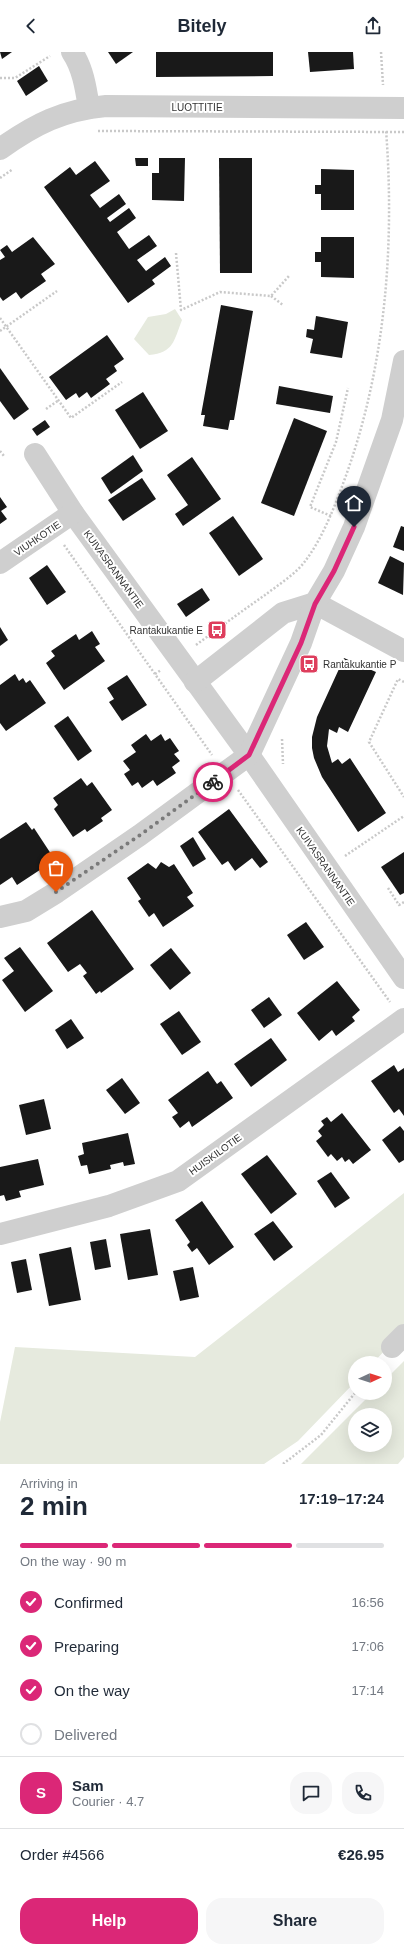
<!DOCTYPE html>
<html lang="en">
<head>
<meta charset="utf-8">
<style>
	body { margin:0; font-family:Helvetica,sans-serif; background:#f6f6f7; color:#1f2937; height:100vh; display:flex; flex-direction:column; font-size:15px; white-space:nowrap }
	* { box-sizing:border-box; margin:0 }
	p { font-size:13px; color:#747a83 }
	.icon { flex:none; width:22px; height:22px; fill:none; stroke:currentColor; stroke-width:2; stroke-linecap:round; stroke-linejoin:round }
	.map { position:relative; height:1412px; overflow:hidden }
	.drawer { display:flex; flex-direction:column; background:#fff; flex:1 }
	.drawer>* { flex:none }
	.needle { width:26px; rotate:87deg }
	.controls { position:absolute; left:348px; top:1304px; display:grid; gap:8px }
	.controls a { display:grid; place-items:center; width:44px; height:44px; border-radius:50%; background:#fff; box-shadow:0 4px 16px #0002; font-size:20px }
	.pin { position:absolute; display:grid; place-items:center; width:34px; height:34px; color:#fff; margin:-41px -17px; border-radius:50% 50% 50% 0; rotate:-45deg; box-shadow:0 0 4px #0007 }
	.pin .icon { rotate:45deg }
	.courier { position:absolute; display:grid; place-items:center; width:40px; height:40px; margin:-20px; border:3px solid #db2777; border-radius:50%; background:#fff; color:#222; box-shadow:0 1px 5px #0007 }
	.headline em { font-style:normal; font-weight:700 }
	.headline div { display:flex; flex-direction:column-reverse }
	.headline { display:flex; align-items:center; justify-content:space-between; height:68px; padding:0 20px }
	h1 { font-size:26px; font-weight:700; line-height:30px }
	.bar { display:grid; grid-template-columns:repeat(4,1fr); gap:6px 4px; align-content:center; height:48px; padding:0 20px }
	.bar i { height:5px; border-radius:3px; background:#e0e1e3 }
	.bar .on { background:#db2777 }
	.bar p { grid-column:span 4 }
	.line { display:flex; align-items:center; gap:10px; padding:0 20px; border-top:1px solid #e0e1e3 }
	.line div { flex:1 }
	.round { display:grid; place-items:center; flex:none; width:42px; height:42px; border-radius:16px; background:#f6f6f7 }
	ol { padding:0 20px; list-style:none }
	li { display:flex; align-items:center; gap:12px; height:44px }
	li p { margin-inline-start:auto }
	li .icon { padding:4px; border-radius:50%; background:#db2777; color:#fff; stroke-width:4 }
	li:last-child { color:#747a83 }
	li i { width:22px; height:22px; border:2px solid #e0e1e3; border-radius:50% }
	.cta { display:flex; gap:8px; margin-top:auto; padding:8px 20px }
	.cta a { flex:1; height:46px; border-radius:16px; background:#db2777; color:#fff; font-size:16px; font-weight:700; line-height:46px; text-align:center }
	.cta a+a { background:#f6f6f7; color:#1f2937 }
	header { display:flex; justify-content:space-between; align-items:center; height:52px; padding:0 20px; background:#fff; font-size:18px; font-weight:700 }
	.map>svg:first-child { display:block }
	.green { fill:#e6eade; fill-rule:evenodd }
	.building { fill:#191919 }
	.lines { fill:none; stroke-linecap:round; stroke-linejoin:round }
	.path { stroke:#c9c9c9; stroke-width:2.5; stroke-dasharray:2 2; stroke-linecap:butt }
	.minor { stroke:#cfcfcf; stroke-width:22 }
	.done { stroke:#7a7a7a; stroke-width:4; stroke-dasharray:0 7.2 }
	.route { stroke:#db2777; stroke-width:5 }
	.labels { text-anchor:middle; stroke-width:4; stroke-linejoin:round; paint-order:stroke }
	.street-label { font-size:10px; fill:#323232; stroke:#fff }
	.poi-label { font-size:10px; fill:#323232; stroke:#fff; text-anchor:end }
</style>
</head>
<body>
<header><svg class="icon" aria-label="back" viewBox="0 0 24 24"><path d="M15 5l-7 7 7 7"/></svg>Bitely<svg class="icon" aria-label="share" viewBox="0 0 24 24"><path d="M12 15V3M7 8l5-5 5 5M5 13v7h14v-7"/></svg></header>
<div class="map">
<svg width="404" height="1412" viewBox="0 0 404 1412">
	<rect width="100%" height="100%" fill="#fff"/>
	<!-- green -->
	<g class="green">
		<path d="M175,257L182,268C174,288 174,301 149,303L134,287L148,265L166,262Z"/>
		<path d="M404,1141V1278L373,1311H355V1330L298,1389L264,1412H0V1370L15,1295L195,1305Z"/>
		<path d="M404,1309V1405L398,1412H301L372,1341H385V1328ZM355,1363H385V1393H355Z"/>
	</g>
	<!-- building -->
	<g class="building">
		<path d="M0,0H12L2,7Z"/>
		<path d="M108,0H133L116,12Z"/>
		<path d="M156,0H273V24L156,25Z"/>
		<path d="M308,0H353L354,17L310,20Z"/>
		<path d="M39,14L48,29L26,44L17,29Z"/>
		<path d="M135,106H148V114H136Z"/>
		<path d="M159,106H185L184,149L152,148V121H159Z"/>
		<path d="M219,106H252V221H220Z"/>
		<path d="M95,109L110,129L90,143L100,156L119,142L126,152L107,166L110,170L129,156L136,166L117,180L129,197L149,183L157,194L137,208L146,219L165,205L171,214L152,228L155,232L128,251L44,135L70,115L76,123Z"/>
		<path d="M321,117L354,118V158H321V142H315V133H321Z"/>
		<path d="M33,185L55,212L41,222L46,229L26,243L21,247L16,240L3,249L0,245V208L5,205L0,198L7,193L12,200Z"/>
		<path d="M321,185H354V226L321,225V210H315V200H321Z"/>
		<path d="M221,253L253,259L234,368H230L228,378L203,374L205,363H201Z"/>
		<path d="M316,264L348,270L342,306L310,301L313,287L306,285L307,277L314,278Z"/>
		<path d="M107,283L124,307L114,314L117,319L106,327L110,332L91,346L87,340L79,346L76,341L66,348L49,325Z"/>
		<path d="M0,316L29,357L14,368L0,349Z"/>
		<path d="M279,334L333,344L330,361L276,352Z"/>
		<path d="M143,340L168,379L140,397L115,358Z"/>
		<path d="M294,366L327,379L294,464L261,451Z"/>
		<path d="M45,368L50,375L37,384L32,377Z"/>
		<path d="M133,403L143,419L111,442L101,426Z"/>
		<path d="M192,405L221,447L183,474L175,462L188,453L167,423Z"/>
		<path d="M142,426L156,447L123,469L108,448Z"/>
		<path d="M0,445L7,455L1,459L7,467L0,472Z"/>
		<path d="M233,464L263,507L239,524L209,481Z"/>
		<path d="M401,474L404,475V499L393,495Z"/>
		<path d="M390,504L404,511L403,543L378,531Z"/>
		<path d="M47,513L66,540L47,553L29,526Z"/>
		<path d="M202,536L210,548L186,565L177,552Z"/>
		<path d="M0,575L8,588L0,594Z"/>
		<path d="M92,579L100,592L95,595L105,609L64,638L46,611L55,604L51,599L76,582L79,588Z"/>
		<path d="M344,606L376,620L348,680L339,675L337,681L329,677L328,686L327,694L332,711L338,707L342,712L350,706L386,761L358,780L322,725L314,706L312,696V685L317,665Z"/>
		<path d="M15,622L19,629L23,626L26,631L30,628L46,651L6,679L0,671V633Z"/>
		<path d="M127,623L147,653L122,669L109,650L114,647L107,636Z"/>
		<path d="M68,664L92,699L78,709L54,674Z"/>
		<path d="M146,682L151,689L161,682L165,689L170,686L179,699L174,702L180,709L172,715L176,721L157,734L153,728L142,736L138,730L132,734L124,722L130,718L123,709L136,700L131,693Z"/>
		<path d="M81,726L87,734L92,730L112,758L101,766L103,769L87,780L85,777L73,785L54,757L58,753L53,746Z"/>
		<path d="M229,757L268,810L260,816L252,806L235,819L228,809L222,813L198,780Z"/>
		<path d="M26,770L32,778L34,776L55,808L17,833L12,825L0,833V787Z"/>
		<path d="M193,785L206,807L193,815L180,794Z"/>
		<path d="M404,800V841L400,843L381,815Z"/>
		<path d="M161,810L169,815L174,812L193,841L187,845L194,854L163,875L154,861L149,865L138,849L141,847L127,826L148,811L156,817Z"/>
		<path d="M92,858L134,917L101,941L100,939L96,942L83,924L87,921L80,912L68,920L47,891Z"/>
		<path d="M306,870L324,895L304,908L287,883Z"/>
		<path d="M20,895L53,939L25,960L2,928L14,919L4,906Z"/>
		<path d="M171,896L191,921L170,938L150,913Z"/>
		<path d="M337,929L360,958L352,965L355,969L336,984L332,978L319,989L297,961Z"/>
		<path d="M269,945L282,963L264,976L251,958Z"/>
		<path d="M179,959L201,990L182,1003L160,972Z"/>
		<path d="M71,967L84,986L67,997L55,978Z"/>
		<path d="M271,986L287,1008L251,1035L234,1012Z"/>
		<path d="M394,1013L398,1020L404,1016V1064L399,1057L394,1061L371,1029Z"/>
		<path d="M208,1019L217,1032L221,1029L233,1046L192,1075L189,1069L180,1076L172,1065L178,1061L168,1048Z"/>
		<path d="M122,1026L140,1051L125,1062L106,1038Z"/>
		<path d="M44,1047L51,1077L26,1083L19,1053Z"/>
		<path d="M342,1061L371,1098L353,1112L349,1107L345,1110L342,1105L337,1109L331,1102L328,1105L316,1089L322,1084L318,1079L324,1073L321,1069L327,1065L331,1070Z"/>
		<path d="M400,1074L404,1079V1108L399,1111L382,1088Z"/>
		<path d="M128,1081L135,1112L124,1114L123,1110L110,1113L111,1117L89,1122L87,1113L81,1114L78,1104L84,1102L82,1091Z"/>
		<path d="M267,1103L297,1142L271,1162L241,1122Z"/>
		<path d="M38,1107L44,1133L19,1139L21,1145L6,1149L4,1143L0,1144V1115Z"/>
		<path d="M331,1120L350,1146L335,1156L317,1129Z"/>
		<path d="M202,1149L234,1195L209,1213L197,1196L192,1200L187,1193L190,1190L175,1168Z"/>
		<path d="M273,1169L293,1195L274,1209L254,1182Z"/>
		<path d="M150,1177L158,1223L128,1228L120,1182Z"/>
		<path d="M106,1187L111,1215L95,1218L90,1190Z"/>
		<path d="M71,1195L81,1248L49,1254L39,1202Z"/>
		<path d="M26,1207L32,1238L17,1241L11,1210Z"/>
		<path d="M193,1215L199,1245L180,1249L173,1219Z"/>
	</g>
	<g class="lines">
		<!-- path -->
		<g class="path">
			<path d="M381,0L383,33"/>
			<path d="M0,26H15L50,4"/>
			<path d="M98,79L404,80"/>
			<path d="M0,126L13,117"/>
			<path d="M176,201L181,258L220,240L271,244L289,224"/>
			<path d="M271,244L283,253"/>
			<path d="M0,266L71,366L122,330"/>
			<path d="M0,279L57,239"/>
			<path d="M46,357L59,348"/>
			<path d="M0,399L4,404"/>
			<path d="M331,464L310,455L336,390L348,336"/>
			<path d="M64,493L212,703"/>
			<path d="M196,593C219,576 242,559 265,543C278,533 296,522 306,508C323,485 334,456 344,429C385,318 395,196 386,78"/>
			<path d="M155,622L161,618"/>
			<path d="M404,630L398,627L369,690L404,745"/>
			<path d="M282,687L283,712"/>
			<path d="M238,738L390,950"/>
			<path d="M345,804L404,764"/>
			<path d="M388,836L399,853L404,850"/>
			<path d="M283,1412L321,1383L355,1341"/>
		</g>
		<!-- minor -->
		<g class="minor">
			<path d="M72,0C83,16 86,37 89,56"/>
			<path d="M0,97C35,72 63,58 106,54L404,56"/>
			<path d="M35,402L73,461L249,703L404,926"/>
			<path d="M0,511L73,461"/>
			<path d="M315,551L404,599"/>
			<path d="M195,630L283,561L315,551"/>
			<path d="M0,865L26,859L57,840L140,783L249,703L301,591L315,551L334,519L354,475L392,368L404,309"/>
			<path d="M0,1182L109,1154L178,1129L404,967"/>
			<path d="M392,1295L404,1283"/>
		</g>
	</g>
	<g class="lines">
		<!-- done -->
		<path class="done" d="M56,840L140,783L213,730"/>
		<!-- route -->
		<path class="route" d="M213,730L249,703L301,591L315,552L334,519L354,475"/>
	</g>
	<!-- icons -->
	<defs>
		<symbol id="bus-square" viewBox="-11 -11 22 22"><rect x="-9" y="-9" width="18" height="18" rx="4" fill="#de3e5d" stroke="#fff"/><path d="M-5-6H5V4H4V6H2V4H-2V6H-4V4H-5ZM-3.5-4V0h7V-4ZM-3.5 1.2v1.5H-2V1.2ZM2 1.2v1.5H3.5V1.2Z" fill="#fff"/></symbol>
	</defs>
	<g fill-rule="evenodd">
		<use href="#bus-square" x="206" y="567" width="22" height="22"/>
		<use href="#bus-square" x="298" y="601" width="22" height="22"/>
	</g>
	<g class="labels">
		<!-- street labels -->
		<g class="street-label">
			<text x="197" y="59">LUOTTITIE</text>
			<text transform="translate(37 486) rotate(-34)" y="4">VIUHKOTIE</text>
			<text transform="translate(114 517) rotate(54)" y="4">KUIVASRANNANTIE</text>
			<text transform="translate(326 814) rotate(55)" y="4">KUIVASRANNANTIE</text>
			<text transform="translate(215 1102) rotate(-36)" y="4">HUISKILOTIE</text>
		</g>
		<!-- poi labels -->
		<g class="poi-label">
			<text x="203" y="582">Rantakukantie E</text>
			<text x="323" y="616" text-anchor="start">Rantakukantie P</text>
		</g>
	</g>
</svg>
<div class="controls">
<a><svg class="needle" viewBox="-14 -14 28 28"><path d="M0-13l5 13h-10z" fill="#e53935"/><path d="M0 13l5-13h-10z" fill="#747a83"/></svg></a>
<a><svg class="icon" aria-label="layers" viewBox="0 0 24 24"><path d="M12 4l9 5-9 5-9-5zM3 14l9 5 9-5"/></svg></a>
</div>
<div class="pin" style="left:56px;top:840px;background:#ea580c"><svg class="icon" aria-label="bag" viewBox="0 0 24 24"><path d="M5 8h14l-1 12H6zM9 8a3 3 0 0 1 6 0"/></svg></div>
<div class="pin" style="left:354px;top:475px;background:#1f2937"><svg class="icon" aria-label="home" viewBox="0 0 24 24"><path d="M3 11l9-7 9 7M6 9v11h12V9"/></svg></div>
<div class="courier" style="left:213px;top:730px"><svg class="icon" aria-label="bike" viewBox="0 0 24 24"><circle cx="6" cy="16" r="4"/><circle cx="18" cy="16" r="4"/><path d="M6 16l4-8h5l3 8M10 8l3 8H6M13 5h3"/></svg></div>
</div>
<section class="drawer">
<div class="headline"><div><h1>2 min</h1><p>Arriving in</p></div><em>17:19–17:24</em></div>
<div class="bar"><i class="on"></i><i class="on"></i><i class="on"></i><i></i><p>On the way · 90 m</p></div>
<ol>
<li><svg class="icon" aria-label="check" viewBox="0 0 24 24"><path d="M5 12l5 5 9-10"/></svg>Confirmed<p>16:56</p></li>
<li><svg class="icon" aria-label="check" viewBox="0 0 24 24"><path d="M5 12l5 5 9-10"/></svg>Preparing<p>17:06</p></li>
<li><svg class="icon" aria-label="check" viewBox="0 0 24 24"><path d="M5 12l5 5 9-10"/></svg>On the way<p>17:14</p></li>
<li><i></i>Delivered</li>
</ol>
<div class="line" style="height:72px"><b class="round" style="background:#db2777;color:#fff">S</b><div><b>Sam</b><p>Courier · 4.7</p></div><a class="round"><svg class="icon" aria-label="chat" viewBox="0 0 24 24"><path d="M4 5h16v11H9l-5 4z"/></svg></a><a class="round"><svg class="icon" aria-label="phone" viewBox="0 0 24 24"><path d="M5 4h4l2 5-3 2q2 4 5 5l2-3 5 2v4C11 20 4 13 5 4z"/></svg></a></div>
<div class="line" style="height:52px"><div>Order #4566</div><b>€26.95</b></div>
<div class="cta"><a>Help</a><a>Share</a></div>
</section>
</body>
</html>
